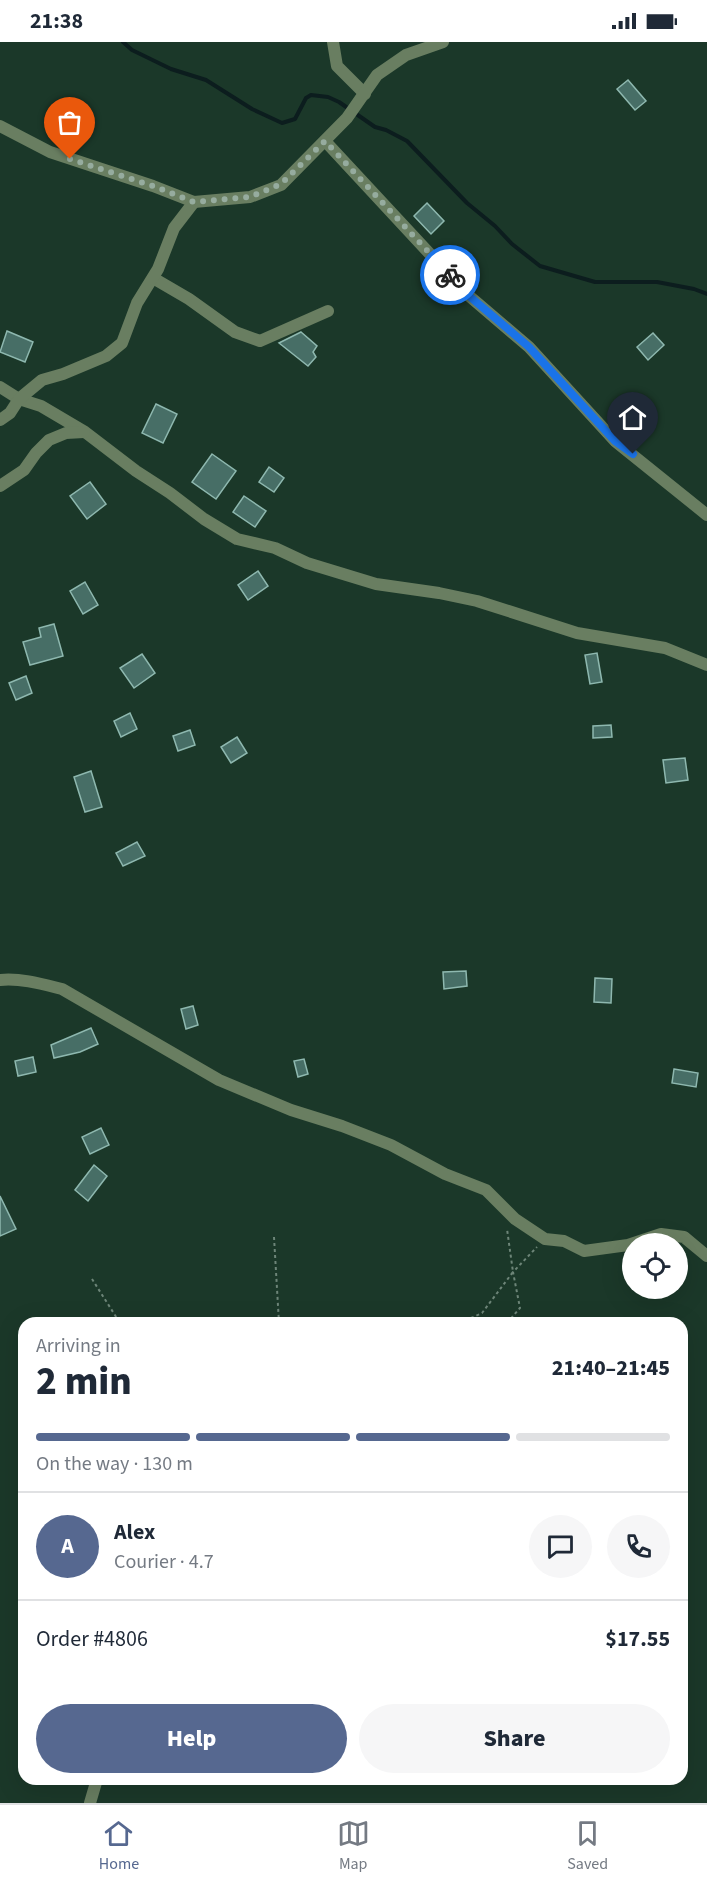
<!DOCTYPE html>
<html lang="en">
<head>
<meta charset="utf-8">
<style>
	body { margin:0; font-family:"Source Sans 3",sans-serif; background:#f6f6f7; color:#1f2937; height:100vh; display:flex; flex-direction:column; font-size:22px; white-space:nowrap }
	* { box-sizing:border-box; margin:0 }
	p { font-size:20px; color:#747a83 }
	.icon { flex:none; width:33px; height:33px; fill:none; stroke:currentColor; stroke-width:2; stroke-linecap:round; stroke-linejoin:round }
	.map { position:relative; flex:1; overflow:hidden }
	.side { position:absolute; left:18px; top:1275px; width:670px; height:468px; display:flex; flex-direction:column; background:#fff; border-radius:18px; box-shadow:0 6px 24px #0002 }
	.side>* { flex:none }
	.tools { position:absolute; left:622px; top:1191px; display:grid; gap:12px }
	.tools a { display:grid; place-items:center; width:66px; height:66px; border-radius:50%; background:#fff; box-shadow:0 6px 24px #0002; font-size:30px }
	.pin { position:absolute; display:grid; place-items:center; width:51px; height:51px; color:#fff; margin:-62px -26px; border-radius:50% 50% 50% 0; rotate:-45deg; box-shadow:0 0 6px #0007 }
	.pin .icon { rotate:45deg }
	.courier { position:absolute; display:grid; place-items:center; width:60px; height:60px; margin:-30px; border:4px solid #1a73e8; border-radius:50%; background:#fff; color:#222; box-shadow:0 2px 8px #0007 }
	.head em { font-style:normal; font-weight:800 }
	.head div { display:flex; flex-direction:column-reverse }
	.head { display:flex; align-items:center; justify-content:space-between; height:102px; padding:0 18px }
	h1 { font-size:39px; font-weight:800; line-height:45px }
	.bar { display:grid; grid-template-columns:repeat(4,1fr); gap:9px 6px; align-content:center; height:72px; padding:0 18px }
	.bar i { height:8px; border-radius:4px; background:#e0e1e3 }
	.bar .on { background:#566890 }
	.bar p { grid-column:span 4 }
	.line { display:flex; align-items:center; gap:15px; padding:0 18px; border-top:2px solid #e0e1e3 }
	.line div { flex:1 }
	.round { display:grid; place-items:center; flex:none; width:63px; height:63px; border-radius:32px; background:#f6f6f7 }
	.action { display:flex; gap:12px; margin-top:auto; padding:12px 18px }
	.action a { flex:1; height:69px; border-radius:36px; background:#566890; color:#fff; font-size:24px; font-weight:800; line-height:69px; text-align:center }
	.action a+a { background:#f6f6f7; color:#1f2937 }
	.status { display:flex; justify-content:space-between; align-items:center; height:42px; padding:0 30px; background:#fff; direction:ltr }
	.status svg { height:16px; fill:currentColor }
	.menu { display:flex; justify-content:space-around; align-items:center; height:84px; border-top:2px solid #e0e1e3; background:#fff; font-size:16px; color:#747a83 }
	.menu a { display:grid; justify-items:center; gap:3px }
	.menu .on { color:#566890 }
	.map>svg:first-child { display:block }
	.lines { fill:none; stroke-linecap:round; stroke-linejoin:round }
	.stream { stroke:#0c1d1e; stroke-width:4 }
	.building { fill:#476e66; stroke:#8eb8af; stroke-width:1.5 }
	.path { stroke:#6d8578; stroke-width:2; stroke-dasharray:3 3; stroke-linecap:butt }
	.minor { stroke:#697e61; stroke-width:12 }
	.done { stroke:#96ac9f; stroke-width:6; stroke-dasharray:0 10.8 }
	.route { stroke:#1a73e8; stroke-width:8 }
</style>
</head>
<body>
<div class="status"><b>21:38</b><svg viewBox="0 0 49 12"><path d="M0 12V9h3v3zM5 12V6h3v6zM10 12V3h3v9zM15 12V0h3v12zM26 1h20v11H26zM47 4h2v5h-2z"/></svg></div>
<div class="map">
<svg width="707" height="1761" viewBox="0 0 707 1761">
	<rect width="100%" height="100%" fill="#1b3829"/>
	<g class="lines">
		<!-- stream -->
		<path class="stream" d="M123,0L132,8L171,27L206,38L252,67L282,81L295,77L306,56L311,53L328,55L339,60L375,85L386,88L407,99L467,161L495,184L512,202L540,224L595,240H657L694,247L707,252"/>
	</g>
	<!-- building -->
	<g class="building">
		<path d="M628,38L646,59L635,68L617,47Z"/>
		<path d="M427,161L444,179L431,192L414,174Z"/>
		<path d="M7,289L33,300L25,320L0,310Z"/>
		<path d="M301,290L317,304L313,310L316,315L308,324L279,301Z"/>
		<path d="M653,291L664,303L648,318L637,305Z"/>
		<path d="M156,362L177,372L163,401L142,391Z"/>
		<path d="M212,412L236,429L216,457L192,440Z"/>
		<path d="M269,425L284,436L274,450L259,440Z"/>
		<path d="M90,440L106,462L87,477L70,454Z"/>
		<path d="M244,454L266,469L255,485L233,470Z"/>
		<path d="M258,529L268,544L248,558L238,543Z"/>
		<path d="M85,540L98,563L83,572L70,549Z"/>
		<path d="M54,582L63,614L30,623L23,600L41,595L39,586Z"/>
		<path d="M597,611L602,640L590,642L585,613Z"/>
		<path d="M142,612L155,631L134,646L120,626Z"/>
		<path d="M26,634L32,651L16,658L9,641Z"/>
		<path d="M130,671L137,687L121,695L114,679Z"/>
		<path d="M611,683L612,695L593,696V684Z"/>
		<path d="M190,688L195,703L178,709L173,694Z"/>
		<path d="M237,695L247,711L231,721L221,705Z"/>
		<path d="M685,716L688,738L666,741L663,718Z"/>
		<path d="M91,729L102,765L85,770L74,735Z"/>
		<path d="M137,800L145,814L123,824L116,811Z"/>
		<path d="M466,929L467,944L444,947L443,930Z"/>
		<path d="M595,936L612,937L611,961L594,960Z"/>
		<path d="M193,964L198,983L186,987L181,967Z"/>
		<path d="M91,986L98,1002L80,1010L54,1016L51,1003Z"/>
		<path d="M33,1015L36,1030L18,1034L15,1019Z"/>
		<path d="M304,1017L308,1032L298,1035L294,1019Z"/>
		<path d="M674,1027L698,1031L696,1045L672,1041Z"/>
		<path d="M101,1086L109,1103L90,1112L82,1095Z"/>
		<path d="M94,1123L107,1134L88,1159L75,1148Z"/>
		<path d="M0,1154L16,1187L0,1194Z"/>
	</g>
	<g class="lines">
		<!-- path -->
		<g class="path">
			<path d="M274,1195L279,1281"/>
			<path d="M92,1237L120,1281"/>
			<path d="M460,1281L482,1271L513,1230L507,1187"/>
			<path d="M507,1281L520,1266L513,1230L537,1205"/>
		</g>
		<!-- minor -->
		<g class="minor">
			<path d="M333,0L337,24L365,52"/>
			<path d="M0,84L50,110L153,144L194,160L250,155L281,143L347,76L377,33L406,13L443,0"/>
			<path d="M325,99L468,253L529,305L615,399L707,473"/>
			<path d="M153,236L189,257L235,290L260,299L328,269"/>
			<path d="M0,345L19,357L41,364L85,390L136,429L170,451L204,477L237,497L275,506L307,521L376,542L439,551L477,559L577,591L665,606L707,623"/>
			<path d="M0,378L10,371L19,357L42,338L63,332L106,314L122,301L137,261L158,227L174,186L194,160"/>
			<path d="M0,444L24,428L36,411L49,398L66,391L84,390"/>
			<path d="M0,938C21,936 42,942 62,947L219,1038L291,1068L342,1084L391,1103L445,1132L486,1148L515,1177L545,1197L564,1199L584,1209L628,1203L661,1192L684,1195L707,1214"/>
			<path d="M90,1761L97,1737"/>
		</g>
	</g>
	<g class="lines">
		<!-- done -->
		<path class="done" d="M70,117L153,144L194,160L250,155L281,142L325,99L450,233"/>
		<!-- route -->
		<path class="route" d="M450,233L468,253L529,305L615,399L633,412"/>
	</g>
</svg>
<div class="tools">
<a><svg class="icon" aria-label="locate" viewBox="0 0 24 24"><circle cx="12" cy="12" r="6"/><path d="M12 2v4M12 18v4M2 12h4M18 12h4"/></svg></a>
</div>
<div class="pin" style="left:70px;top:117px;background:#ea580c"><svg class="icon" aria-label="bag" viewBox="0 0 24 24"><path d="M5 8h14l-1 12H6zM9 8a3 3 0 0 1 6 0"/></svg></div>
<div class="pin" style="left:633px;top:412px;background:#1f2937"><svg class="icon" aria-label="home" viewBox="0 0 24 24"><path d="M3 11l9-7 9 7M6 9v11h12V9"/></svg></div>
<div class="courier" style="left:450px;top:233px"><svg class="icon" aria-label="bike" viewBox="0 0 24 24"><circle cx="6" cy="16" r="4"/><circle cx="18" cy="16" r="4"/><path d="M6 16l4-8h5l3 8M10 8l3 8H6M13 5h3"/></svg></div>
<section class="side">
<div class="head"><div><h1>2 min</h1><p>Arriving in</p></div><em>21:40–21:45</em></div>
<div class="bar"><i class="on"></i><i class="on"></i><i class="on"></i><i></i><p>On the way · 130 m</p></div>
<div class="line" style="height:108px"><b class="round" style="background:#566890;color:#fff">A</b><div><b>Alex</b><p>Courier · 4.7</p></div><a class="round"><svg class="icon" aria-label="chat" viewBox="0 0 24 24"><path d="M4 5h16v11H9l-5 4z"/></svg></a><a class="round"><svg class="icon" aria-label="phone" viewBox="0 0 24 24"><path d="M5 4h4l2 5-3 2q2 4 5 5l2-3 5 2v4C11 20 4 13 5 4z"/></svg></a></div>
<div class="line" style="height:78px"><div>Order #4806</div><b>$17.55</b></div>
<div class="action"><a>Help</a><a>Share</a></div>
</section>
</div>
<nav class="menu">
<a class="on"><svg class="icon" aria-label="home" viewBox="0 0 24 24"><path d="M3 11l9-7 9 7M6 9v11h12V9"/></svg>Home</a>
<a><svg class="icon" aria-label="map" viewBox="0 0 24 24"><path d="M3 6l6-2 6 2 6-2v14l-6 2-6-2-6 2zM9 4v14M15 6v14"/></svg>Map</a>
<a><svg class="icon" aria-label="saved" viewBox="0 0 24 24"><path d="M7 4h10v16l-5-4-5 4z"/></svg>Saved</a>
</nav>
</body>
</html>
